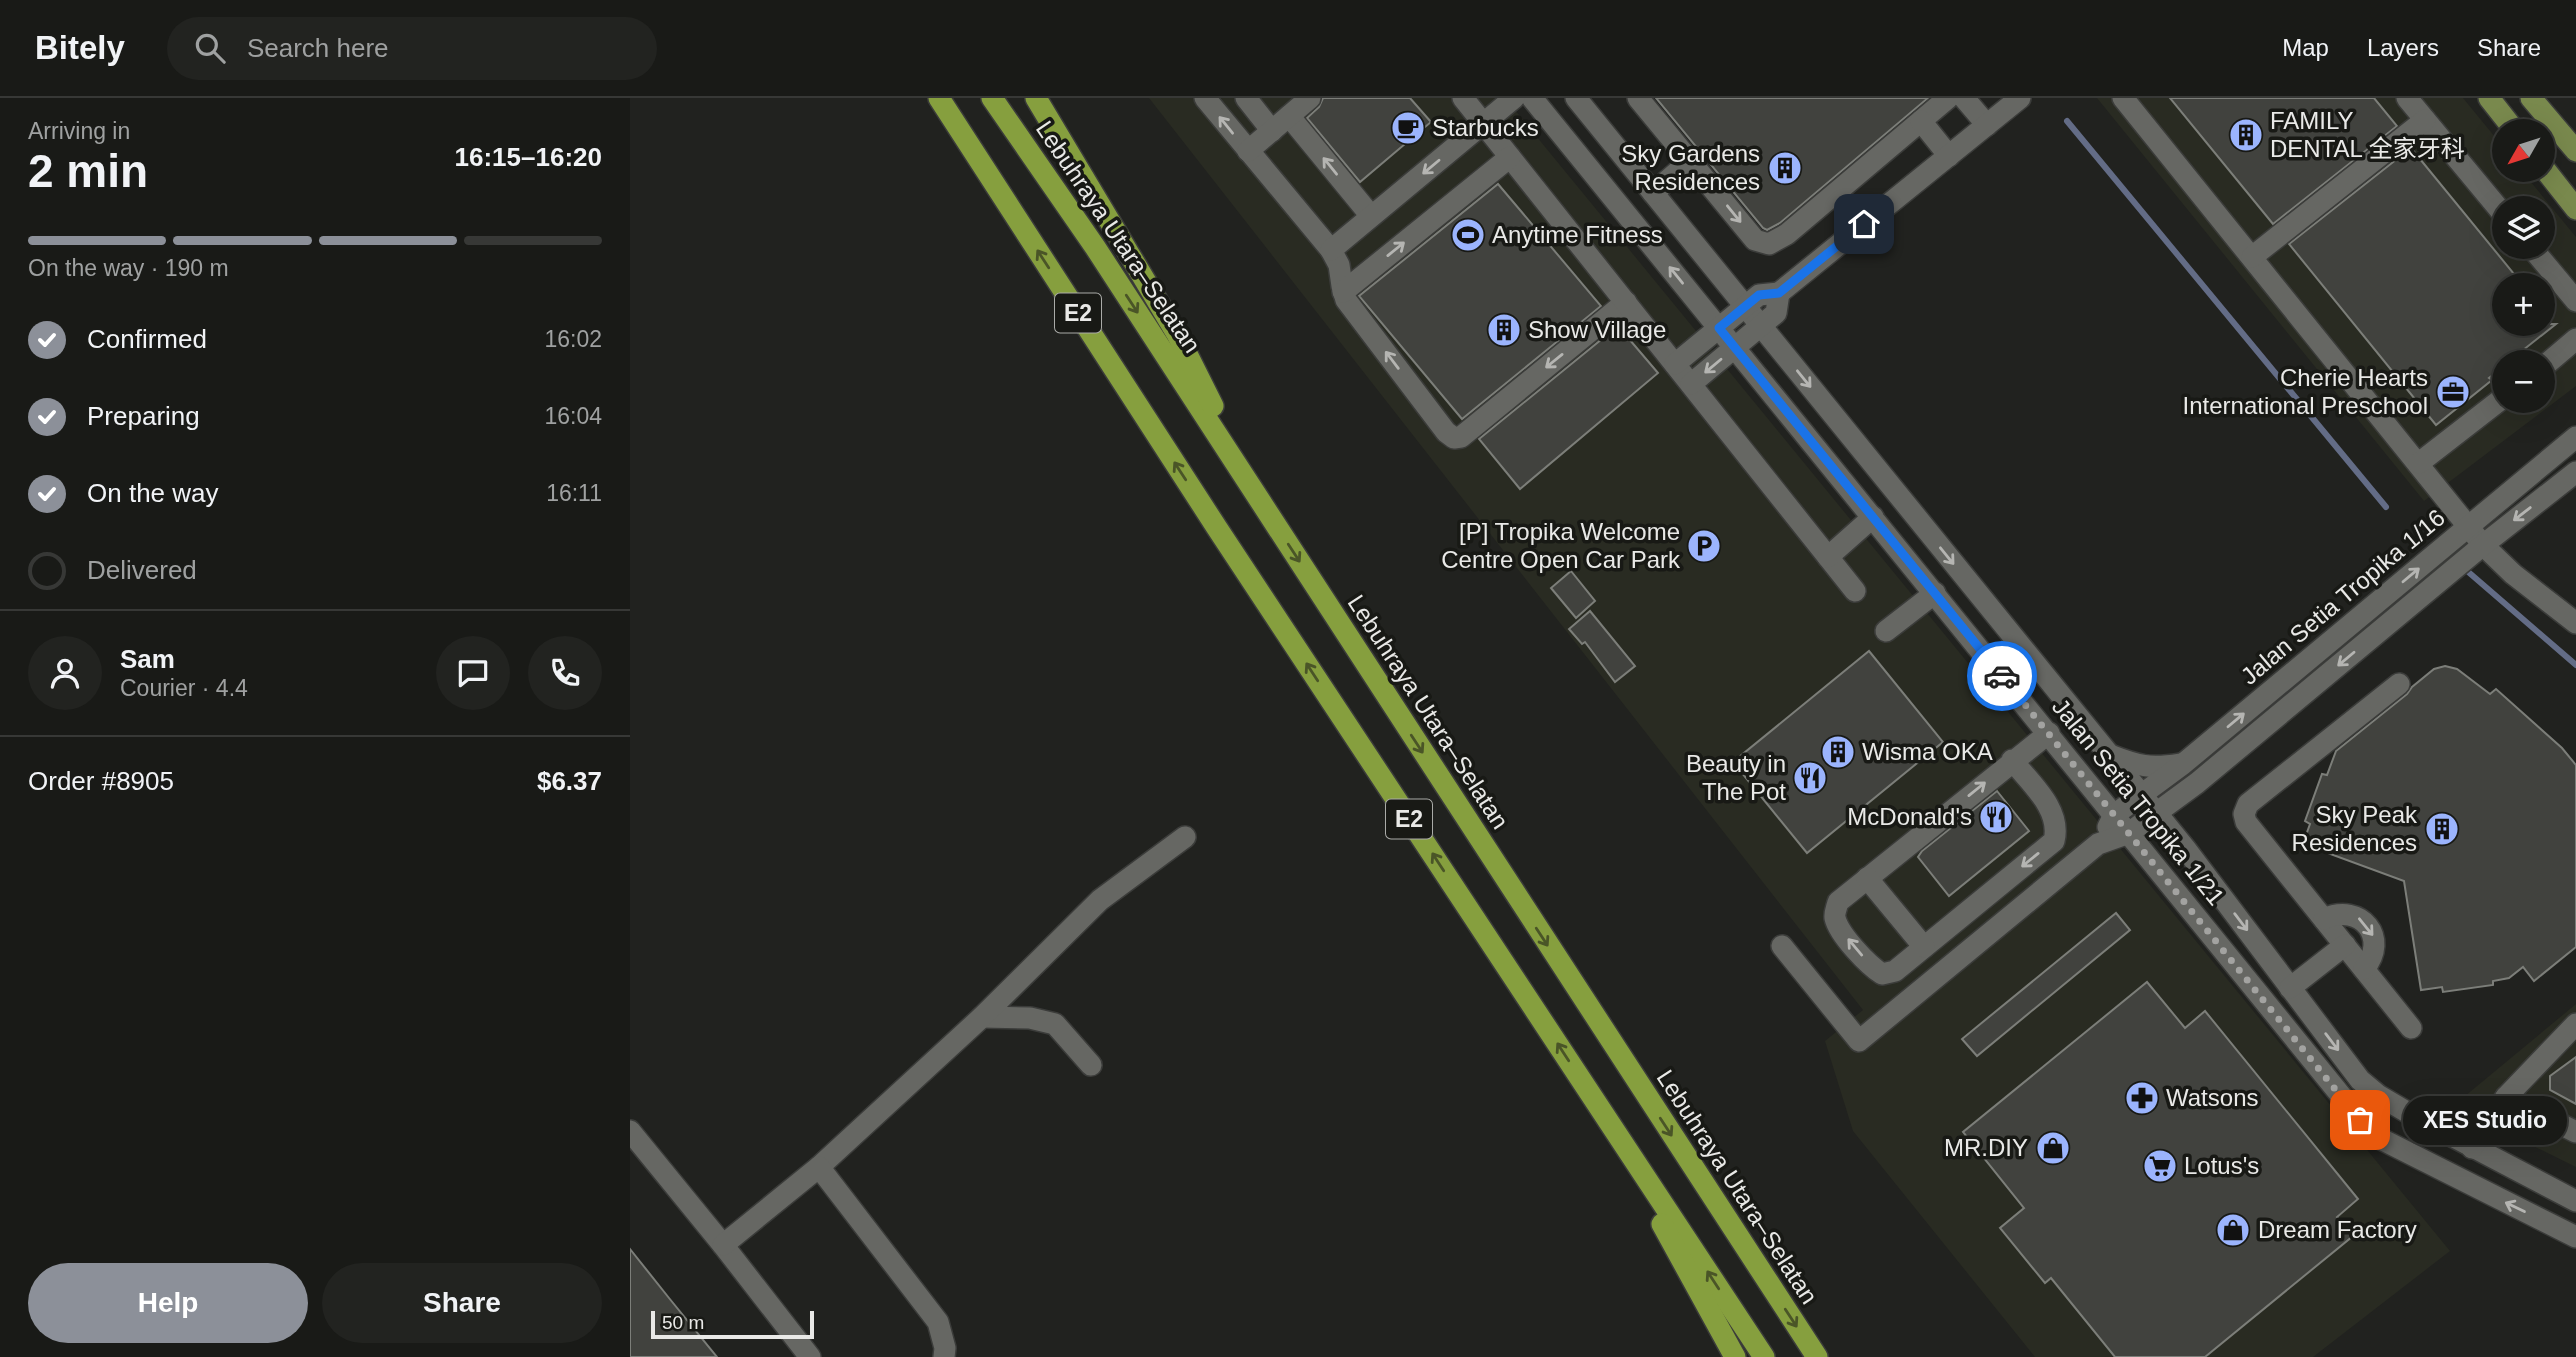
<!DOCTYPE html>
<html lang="en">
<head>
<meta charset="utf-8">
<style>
	body { margin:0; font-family:Arial,"Noto Sans SC",sans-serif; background:#222320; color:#f1f3f6; height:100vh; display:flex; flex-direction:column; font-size:26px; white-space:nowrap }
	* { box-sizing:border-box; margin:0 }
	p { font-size:23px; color:#9fa1a1 }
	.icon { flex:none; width:38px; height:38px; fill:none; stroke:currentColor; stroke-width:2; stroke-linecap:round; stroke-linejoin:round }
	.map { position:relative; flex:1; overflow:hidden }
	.drawer { display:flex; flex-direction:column; background:#191a17; width:630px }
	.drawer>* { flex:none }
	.needle { width:46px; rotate:231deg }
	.tools { position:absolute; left:1862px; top:21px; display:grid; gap:14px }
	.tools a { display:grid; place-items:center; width:63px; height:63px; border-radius:50%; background:#191a17; box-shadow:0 7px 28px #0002,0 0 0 2px #373836; font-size:35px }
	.scale { position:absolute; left:21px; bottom:18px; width:163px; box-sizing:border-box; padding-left:7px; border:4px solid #e9e9e7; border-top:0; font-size:19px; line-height:24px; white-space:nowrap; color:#e9e9e7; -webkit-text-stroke:5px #181915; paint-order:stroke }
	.pin { position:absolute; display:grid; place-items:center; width:60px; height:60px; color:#fff; margin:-30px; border-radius:14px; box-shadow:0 4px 10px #0006 }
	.courier { position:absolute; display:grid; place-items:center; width:70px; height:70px; margin:-35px; border:5px solid #1a73e8; border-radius:50%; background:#fff; color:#222; box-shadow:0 2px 9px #0007 }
	.bubble { position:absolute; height:49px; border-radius:24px; background:#191a17; box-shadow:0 7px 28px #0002,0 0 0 2px #373836; font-size:23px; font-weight:600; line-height:49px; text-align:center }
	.head em { font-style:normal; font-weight:600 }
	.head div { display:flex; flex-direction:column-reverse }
	.head { display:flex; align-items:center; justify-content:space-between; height:119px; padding:0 28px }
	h1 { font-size:46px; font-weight:600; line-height:52px }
	.bar { display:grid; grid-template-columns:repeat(4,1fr); gap:10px 7px; align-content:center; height:84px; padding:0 28px }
	.bar i { height:9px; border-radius:5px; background:#373836 }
	.bar .selected { background:#8c9099 }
	.bar p { grid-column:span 4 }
	.line { display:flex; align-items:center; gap:18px; padding:0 28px; border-top:2px solid #373836 }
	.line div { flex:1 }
	.round { display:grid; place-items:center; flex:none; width:74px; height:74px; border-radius:37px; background:#222320 }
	ol { padding:0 28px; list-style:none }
	li { display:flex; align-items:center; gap:21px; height:77px }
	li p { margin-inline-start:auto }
	li .icon { padding:7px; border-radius:50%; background:#8c9099; color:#fff; stroke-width:4 }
	li:last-child { color:#9fa1a1 }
	li i { width:38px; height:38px; border:4px solid #373836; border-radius:50% }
	.button { display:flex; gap:14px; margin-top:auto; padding:14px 28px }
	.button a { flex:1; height:80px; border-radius:42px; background:#8c9099; color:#fff; font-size:28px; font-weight:600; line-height:80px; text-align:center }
	.button a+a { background:#222320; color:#f1f3f6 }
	header { display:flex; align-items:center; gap:42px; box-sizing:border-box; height:98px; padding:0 35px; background:#191a17; border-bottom:2px solid #373836 }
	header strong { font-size:33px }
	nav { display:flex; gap:38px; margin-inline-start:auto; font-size:24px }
	.search { width:490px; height:63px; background:#222320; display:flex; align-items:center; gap:18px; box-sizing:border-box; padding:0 24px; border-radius:38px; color:#9fa1a1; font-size:26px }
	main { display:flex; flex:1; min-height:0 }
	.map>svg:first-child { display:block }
	.built { fill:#292b22; fill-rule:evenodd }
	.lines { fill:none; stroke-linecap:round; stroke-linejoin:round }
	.stream { stroke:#636c86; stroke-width:6 }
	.building { fill:#41423e; stroke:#7c7e79; stroke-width:2 }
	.minor-casing { stroke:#3b3c3a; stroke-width:24 }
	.major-casing { stroke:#3b3c3a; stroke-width:24 }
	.highway-casing { stroke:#3b3c3a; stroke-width:24 }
	.minor { stroke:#666763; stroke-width:21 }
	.major { stroke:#79894d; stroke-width:21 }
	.highway { stroke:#869f3e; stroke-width:21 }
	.oneway { stroke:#b5b5b2 }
	.oneway2 { stroke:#4a5527 }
	.done { stroke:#a3a3a1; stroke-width:7; stroke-dasharray:0 12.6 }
	.route { stroke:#1a73e8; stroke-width:9 }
	.labels { text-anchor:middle; stroke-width:7; stroke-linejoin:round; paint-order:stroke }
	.shield { fill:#181915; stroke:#aaaba8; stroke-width:2 }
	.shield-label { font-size:23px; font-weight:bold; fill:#e9e9e7 }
	.poi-label { font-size:24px; fill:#e9e9e7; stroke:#181915; text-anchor:start }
	.street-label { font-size:24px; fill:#e9e9e7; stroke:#181915 }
</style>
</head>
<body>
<header>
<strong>Bitely</strong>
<div class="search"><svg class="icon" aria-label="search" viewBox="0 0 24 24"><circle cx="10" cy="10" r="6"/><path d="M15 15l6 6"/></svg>Search here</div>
<nav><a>Map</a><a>Layers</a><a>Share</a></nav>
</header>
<main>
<section class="drawer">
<div class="head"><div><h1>2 min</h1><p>Arriving in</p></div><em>16:15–16:20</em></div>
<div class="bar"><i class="selected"></i><i class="selected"></i><i class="selected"></i><i></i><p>On the way · 190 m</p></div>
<ol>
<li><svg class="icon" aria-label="check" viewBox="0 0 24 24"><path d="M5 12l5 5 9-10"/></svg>Confirmed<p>16:02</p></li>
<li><svg class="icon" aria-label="check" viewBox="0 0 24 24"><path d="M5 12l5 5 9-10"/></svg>Preparing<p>16:04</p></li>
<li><svg class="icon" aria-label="check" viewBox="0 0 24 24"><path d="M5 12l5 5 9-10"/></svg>On the way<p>16:11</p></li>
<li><i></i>Delivered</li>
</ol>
<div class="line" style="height:126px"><a class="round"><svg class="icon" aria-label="person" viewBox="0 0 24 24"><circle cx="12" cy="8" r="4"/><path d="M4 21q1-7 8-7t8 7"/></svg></a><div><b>Sam</b><p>Courier · 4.4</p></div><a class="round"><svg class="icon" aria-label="chat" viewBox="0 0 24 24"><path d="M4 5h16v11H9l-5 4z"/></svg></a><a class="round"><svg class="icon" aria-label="phone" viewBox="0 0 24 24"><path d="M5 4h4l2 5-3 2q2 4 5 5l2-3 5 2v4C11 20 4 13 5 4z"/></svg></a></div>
<div class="line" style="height:91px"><div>Order #8905</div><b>$6.37</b></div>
<div class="button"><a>Help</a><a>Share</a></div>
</section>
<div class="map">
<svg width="1946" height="1259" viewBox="0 0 1946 1259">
	<rect width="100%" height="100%" fill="#21221f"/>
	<!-- built -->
	<g class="built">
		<path d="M519,0H875L1820,1153L1683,1259H1405L1223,1033L1195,943L1233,912Z"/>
		<path d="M1467,0H1833L1874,50V72H1891L1946,139V288L1794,403ZM1874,110H1913V149H1874ZM1874,187H1913V226H1874ZM1874,264H1913V303H1874Z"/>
		<path d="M1946,906V1069L1823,1008Z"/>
	</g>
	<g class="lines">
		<!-- stream -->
		<g class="stream">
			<path d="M1437,23L1756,409"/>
			<path d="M1836,472L1946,567"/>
		</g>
	</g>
	<!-- building -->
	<g class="building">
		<path d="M693,0H780L801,24L730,84L677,20L689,9Z"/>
		<path d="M1026,0H1298L1150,125L1137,132L1133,130Z"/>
		<path d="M1540,0H1744L1767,28L1643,126Z"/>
		<path d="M1781,50L1893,187H1874V226H1926L1878,264H1874V268L1859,280L1862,282L1806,327L1659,146Z"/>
		<path d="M868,86L971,208L832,321L729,198Z"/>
		<path d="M988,228L1028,275L890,391L849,341Z"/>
		<path d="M941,473L965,503L946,520L921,490Z"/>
		<path d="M960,513L1005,568L985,584L955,544L952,546L939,531Z"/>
		<path d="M1239,553L1313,644L1177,755L1103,664Z"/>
		<path d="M1815,568L1827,571L1860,596L1866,591L1932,650L1946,667V849L1904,883L1893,869L1879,880L1863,883V887L1813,894L1812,889L1791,892L1774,783L1684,750L1687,745L1675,740L1680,726L1675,723L1692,676L1697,677L1706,653L1777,596L1782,589L1804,571Z"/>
		<path d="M1367,693L1399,733L1319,798L1288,759L1292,753Z"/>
		<path d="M1486,815L1500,832L1347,958L1332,941Z"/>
		<path d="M1517,884L1555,930L1575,913L1728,1101L1707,1119L1723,1138L1575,1259H1485L1421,1180L1415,1185L1370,1130L1394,1110L1333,1034Z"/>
		<path d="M1946,959V1006L1920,992V978Z"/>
		<path d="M0,1151L39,1200L87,1259H0Z"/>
	</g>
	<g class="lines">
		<defs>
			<g id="minor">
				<path d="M575,0L701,152L709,167L712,188L716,202L816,334L824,340L831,339L996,204"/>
				<path d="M616,0L642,33"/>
				<path d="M833,0L1225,493"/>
				<path d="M902,0L1743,1037L1946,1139"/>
				<path d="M946,0L1555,750L1730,982L1748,997L1782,1017L1946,1103"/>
				<path d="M1008,0L1125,142L1139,146L1157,136L1318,0"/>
				<path d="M1334,0L1357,27"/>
				<path d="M1493,0L1853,447L1883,476L1946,525"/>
				<path d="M1777,0L1874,117"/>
				<path d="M659,18L741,118"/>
				<path d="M1291,23L1319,58"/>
				<path d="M618,53L680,0"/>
				<path d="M1023,95L1060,63"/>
				<path d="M1901,149L1946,203"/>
				<path d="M701,152L884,0"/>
				<path d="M1622,159L1795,22"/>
				<path d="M713,194L880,59"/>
				<path d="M1149,195L1390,0"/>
				<path d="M1045,266L1129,197L1149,195"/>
				<path d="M1913,269L1946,241"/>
				<path d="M1061,286L1146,215L1149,195"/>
				<path d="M1789,365L1874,299"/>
				<path d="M1198,459L1243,419"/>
				<path d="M1256,533L1305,495"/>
				<path d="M1769,586L1618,706L1614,716L1616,724L1781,930"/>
				<path d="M1480,657C1508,668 1520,671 1550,666"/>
				<path d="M1382,662C1400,685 1432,711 1424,743L1265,873L1252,876C1238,867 1209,837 1205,820C1204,815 1207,809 1208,804L1419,635"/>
				<path d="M1478,729L1484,717L1553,666L1946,339"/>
				<path d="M1237,780L1294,849"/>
				<path d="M1694,821C1731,804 1760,840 1734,871"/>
				<path d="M1152,848L1229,943L1468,746L1499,735L1567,685L1853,447L1946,374"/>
				<path d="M1660,890L1715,847"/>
				<path d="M352,919L400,920L425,926L461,967"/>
				<path d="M1876,999L1946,1034"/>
				<path d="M0,1033L93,1147L180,1259"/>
				<path d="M1842,1050L1876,999L1946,926"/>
				<path d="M189,1069L352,919L470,802L555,739"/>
				<path d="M93,1147L189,1069L308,1224L315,1250L314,1259"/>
			</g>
			<g id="major">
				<path d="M1859,0L1885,33"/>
				<path d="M1901,0L1946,53"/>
				<path d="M1913,69L1946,111"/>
			</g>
			<g id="highway">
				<path d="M309,0L587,430L1134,1259"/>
				<path d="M362,0L465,149L1187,1259"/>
				<path d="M406,0L547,236L583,308"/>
				<path d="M1032,1126L1105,1259"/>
			</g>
		</defs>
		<!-- minor casing -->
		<use href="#minor" class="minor-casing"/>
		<!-- major casing -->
		<use href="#major" class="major-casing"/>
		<!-- highway casing -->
		<use href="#highway" class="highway-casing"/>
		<!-- minor -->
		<use href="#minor" class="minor"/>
		<!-- major -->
		<use href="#major" class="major"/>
		<!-- highway -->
		<use href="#highway" class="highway"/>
	</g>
	<!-- one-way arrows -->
	<defs><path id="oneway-shaft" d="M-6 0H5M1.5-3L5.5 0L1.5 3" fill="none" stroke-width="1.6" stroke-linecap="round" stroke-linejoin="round" transform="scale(1.75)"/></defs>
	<g class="oneway">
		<use href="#oneway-shaft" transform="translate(596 27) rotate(-129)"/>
		<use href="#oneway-shaft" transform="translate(700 68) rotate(-129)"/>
		<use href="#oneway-shaft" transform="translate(801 69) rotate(140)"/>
		<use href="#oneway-shaft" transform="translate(1104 116) rotate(51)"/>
		<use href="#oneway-shaft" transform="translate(766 151) rotate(-39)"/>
		<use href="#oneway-shaft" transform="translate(1046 177) rotate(-129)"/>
		<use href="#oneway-shaft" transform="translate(762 262) rotate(-127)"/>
		<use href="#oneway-shaft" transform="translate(924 263) rotate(141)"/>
		<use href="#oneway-shaft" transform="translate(1083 268) rotate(140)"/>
		<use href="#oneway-shaft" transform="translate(1174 281) rotate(51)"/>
		<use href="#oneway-shaft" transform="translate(1892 416) rotate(142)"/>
		<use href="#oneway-shaft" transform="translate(1317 458) rotate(51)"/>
		<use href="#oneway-shaft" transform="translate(1781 477) rotate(-40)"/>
		<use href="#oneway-shaft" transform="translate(1716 561) rotate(140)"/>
		<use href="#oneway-shaft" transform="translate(1606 622) rotate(-40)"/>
		<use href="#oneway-shaft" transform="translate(1347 691) rotate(-39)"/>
		<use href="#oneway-shaft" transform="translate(1400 762) rotate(141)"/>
		<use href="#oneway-shaft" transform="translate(1611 824) rotate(53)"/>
		<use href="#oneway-shaft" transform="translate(1736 829) rotate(51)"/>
		<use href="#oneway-shaft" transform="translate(1225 849) rotate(-130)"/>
		<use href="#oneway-shaft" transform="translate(1702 944) rotate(53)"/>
		<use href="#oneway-shaft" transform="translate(1885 1109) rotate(-154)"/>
	</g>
	<g class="oneway2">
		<use href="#oneway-shaft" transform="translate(413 161) rotate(-123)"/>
		<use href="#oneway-shaft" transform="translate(502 206) rotate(57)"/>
		<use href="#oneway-shaft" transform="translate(550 373) rotate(-123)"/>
		<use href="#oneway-shaft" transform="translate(664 455) rotate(57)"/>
		<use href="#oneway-shaft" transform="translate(682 574) rotate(-123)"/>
		<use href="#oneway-shaft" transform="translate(787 646) rotate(57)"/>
		<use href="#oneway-shaft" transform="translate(808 764) rotate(-123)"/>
		<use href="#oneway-shaft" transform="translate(912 839) rotate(57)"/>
		<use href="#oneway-shaft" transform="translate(933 954) rotate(-123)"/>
		<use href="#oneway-shaft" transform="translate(1036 1029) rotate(57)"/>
		<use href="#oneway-shaft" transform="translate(1083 1182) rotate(-123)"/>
		<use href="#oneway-shaft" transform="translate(1161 1220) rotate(57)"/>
	</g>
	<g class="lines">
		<!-- done -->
		<path class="done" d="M1372,578L1730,1022"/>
		<!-- route -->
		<path class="route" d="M1234,126L1149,195L1129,197L1089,230L1372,578"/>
	</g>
	<!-- icons -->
	<defs>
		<symbol id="cafe-disc" viewBox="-11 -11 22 22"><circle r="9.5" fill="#9bb4fd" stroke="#181915"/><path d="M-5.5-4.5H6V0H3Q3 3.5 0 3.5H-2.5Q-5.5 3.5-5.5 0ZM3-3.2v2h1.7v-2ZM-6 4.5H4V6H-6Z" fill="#111"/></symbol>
		<symbol id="building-disc" viewBox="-11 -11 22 22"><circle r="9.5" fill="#9bb4fd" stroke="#181915"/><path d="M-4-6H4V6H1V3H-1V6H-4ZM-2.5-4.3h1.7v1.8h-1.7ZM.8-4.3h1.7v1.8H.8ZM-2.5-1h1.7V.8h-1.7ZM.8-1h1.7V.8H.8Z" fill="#111"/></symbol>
		<symbol id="stadium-disc" viewBox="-11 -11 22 22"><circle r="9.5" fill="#9bb4fd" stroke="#181915"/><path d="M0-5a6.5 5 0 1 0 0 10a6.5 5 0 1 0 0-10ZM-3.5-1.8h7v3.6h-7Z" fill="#111"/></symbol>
		<symbol id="office-disc" viewBox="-11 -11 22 22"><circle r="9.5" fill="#9bb4fd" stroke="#181915"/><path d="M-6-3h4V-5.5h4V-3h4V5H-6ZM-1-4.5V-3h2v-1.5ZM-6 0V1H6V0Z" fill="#111"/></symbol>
		<symbol id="parking-disc" viewBox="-11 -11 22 22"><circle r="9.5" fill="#9bb4fd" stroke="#181915"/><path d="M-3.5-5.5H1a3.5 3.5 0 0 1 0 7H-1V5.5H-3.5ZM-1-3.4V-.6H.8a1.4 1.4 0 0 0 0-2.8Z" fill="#111"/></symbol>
		<symbol id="restaurant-disc" viewBox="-11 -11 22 22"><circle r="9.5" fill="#9bb4fd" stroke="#181915"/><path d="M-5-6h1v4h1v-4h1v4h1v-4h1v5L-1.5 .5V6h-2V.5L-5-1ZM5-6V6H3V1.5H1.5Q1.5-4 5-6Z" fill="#111"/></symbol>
		<symbol id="pharmacy-disc" viewBox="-11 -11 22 22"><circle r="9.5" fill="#9bb4fd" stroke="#181915"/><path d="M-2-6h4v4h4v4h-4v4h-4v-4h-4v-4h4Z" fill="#111"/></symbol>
		<symbol id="shop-disc" viewBox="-11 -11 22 22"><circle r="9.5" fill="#9bb4fd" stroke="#181915"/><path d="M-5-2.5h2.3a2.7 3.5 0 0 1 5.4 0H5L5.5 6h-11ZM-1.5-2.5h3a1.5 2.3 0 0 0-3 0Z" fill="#111"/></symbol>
		<symbol id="supermarket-disc" viewBox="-11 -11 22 22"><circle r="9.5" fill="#9bb4fd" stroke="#181915"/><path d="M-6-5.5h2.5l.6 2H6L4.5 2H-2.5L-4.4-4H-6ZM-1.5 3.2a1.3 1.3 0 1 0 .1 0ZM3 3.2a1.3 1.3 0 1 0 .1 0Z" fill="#111"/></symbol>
	</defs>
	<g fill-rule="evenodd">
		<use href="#cafe-disc" x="759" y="11" width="38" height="38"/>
		<use href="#building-disc" x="1597" y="18" width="38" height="38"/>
		<use href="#building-disc" x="1136" y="51" width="38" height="38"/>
		<use href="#stadium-disc" x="819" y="118" width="38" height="38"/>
		<use href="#building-disc" x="855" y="213" width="38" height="38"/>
		<use href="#office-disc" x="1804" y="275" width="38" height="38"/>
		<use href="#parking-disc" x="1055" y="429" width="38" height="38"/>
		<use href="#building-disc" x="1189" y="635" width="38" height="38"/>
		<use href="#restaurant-disc" x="1161" y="661" width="38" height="38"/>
		<use href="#restaurant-disc" x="1347" y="700" width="38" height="38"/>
		<use href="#building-disc" x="1793" y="712" width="38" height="38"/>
		<use href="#pharmacy-disc" x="1493" y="981" width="38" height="38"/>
		<use href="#shop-disc" x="1404" y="1031" width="38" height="38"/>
		<use href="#supermarket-disc" x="1511" y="1049" width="38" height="38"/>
		<use href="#shop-disc" x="1584" y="1113" width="38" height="38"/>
	</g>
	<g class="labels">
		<!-- shield labels -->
		<g class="shield">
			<rect x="425" y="195.5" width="46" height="39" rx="5"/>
			<rect x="756" y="701.5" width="46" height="39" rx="5"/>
		</g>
		<g class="shield-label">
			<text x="448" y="223">E2</text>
			<text x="779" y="729">E2</text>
		</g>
		<!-- poi labels -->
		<g class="poi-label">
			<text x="1640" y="31">FAMILY<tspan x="1640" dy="28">DENTAL 全家牙科</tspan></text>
			<text x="802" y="38">Starbucks</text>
			<text x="1130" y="64" text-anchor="end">Sky Gardens<tspan x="1130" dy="28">Residences</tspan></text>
			<text x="862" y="145">Anytime Fitness</text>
			<text x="898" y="240">Show Village</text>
			<text x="1798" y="288" text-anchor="end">Cherie Hearts<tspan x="1798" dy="28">International Preschool</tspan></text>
			<text x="1050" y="442" text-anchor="end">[P] Tropika Welcome<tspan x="1050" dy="28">Centre Open Car Park</tspan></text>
			<text x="1232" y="662">Wisma OKA</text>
			<text x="1156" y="674" text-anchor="end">Beauty in<tspan x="1156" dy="28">The Pot</tspan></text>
			<text x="1787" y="725" text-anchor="end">Sky Peak<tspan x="1787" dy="28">Residences</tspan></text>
			<text x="1342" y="727" text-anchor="end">McDonald's</text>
			<text x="1536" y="1008">Watsons</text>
			<text x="1398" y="1058" text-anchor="end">MR.DIY</text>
			<text x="1554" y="1076">Lotus's</text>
			<text x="1628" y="1140">Dream Factory</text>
		</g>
		<!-- street labels -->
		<g class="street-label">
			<text transform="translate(488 139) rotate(56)" y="8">Lebuhraya Utara–Selatan</text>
			<text transform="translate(1713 499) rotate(-40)" y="8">Jalan Setia Tropika 1/16</text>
			<text transform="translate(798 614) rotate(57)" y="8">Lebuhraya Utara–Selatan</text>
			<text transform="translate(1508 704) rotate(51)" y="8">Jalan Setia Tropika 1/21</text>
			<text transform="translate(1107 1089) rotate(57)" y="8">Lebuhraya Utara–Selatan</text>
		</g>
	</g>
</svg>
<div class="tools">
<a><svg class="needle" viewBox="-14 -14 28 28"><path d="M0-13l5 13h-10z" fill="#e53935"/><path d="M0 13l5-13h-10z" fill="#9fa1a1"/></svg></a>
<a><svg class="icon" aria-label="layers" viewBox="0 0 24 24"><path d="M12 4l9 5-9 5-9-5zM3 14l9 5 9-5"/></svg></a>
<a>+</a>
<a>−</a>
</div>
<div class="scale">50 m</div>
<div class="pin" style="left:1730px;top:1022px;background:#ea580c"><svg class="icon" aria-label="bag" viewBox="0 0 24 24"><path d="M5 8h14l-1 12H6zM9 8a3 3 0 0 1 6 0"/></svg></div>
<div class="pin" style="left:1234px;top:126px;background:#1f2937"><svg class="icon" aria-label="home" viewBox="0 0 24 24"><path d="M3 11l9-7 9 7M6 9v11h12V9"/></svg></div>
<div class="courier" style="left:1372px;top:578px"><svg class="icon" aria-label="car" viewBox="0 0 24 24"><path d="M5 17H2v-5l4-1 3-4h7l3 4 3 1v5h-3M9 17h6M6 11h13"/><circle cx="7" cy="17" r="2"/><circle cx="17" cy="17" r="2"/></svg></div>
<div class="bubble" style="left:1773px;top:998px;width:164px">XES Studio</div>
</div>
</main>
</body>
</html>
